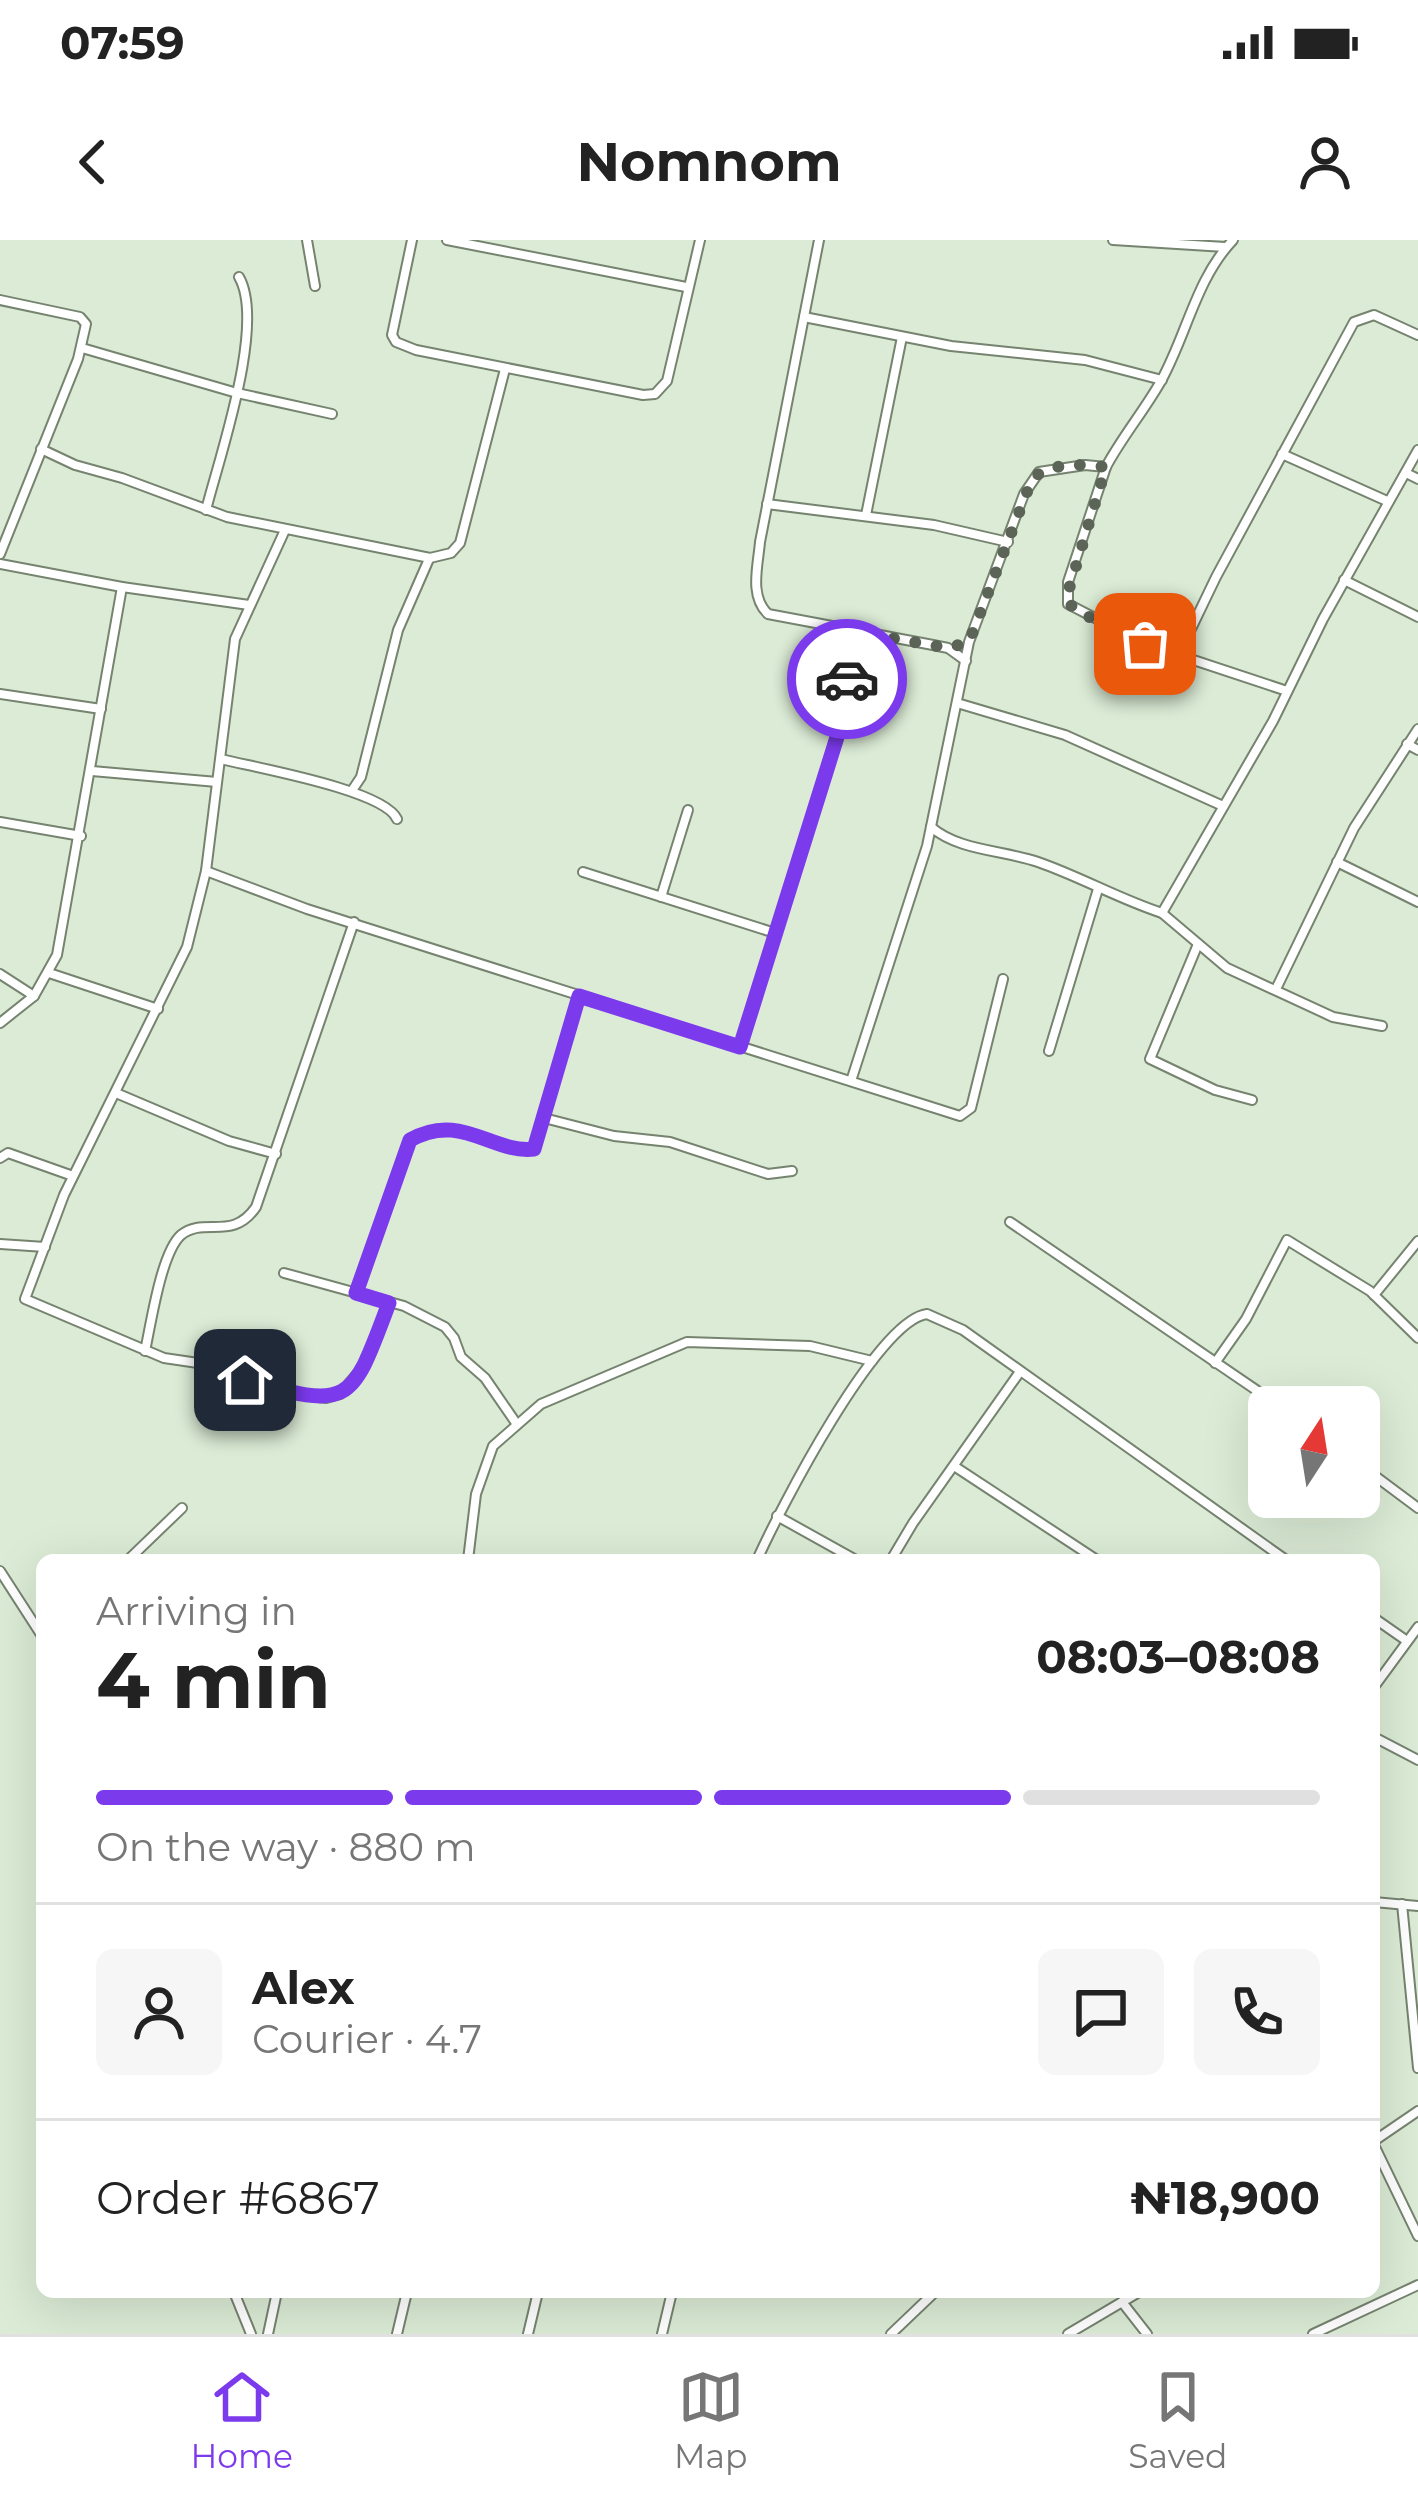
<!DOCTYPE html>
<html lang="en">
<head>
<meta charset="utf-8">
<style>
	body { margin:0; font-family:Montserrat,sans-serif; background:#f6f6f6; color:#222; height:100vh; display:flex; flex-direction:column; font-size:45px; white-space:nowrap }
	* { box-sizing:border-box; margin:0 }
	p { font-size:39px; color:#767676 }
	.icon { flex:none; width:66px; height:66px; fill:none; stroke:currentColor; stroke-width:2; stroke-linecap:round; stroke-linejoin:round }
	.map { position:relative; flex:1; overflow:hidden }
	.side { position:absolute; left:36px; top:1314px; width:1344px; height:744px; display:flex; flex-direction:column; background:#fff; border-radius:18px; box-shadow:0 12px 48px #0002 }
	.side>* { flex:none }
	.needle { width:78px; rotate:12deg }
	.fabs { position:absolute; left:1248px; top:1146px; display:grid; gap:24px }
	.fabs a { display:grid; place-items:center; width:132px; height:132px; border-radius:18px; background:#fff; box-shadow:0 12px 48px #0002; font-size:60px }
	.pin { position:absolute; display:grid; place-items:center; width:102px; height:102px; color:#fff; margin:-51px; border-radius:24px; box-shadow:0 6px 18px #0006 }
	.courier { position:absolute; display:grid; place-items:center; width:120px; height:120px; margin:-60px; border:9px solid #7c3aed; border-radius:50%; background:#fff; color:#222; box-shadow:0 3px 15px #0007 }
	.overview em { font-style:normal; font-weight:700 }
	.overview div { display:flex; flex-direction:column-reverse }
	.overview { display:flex; align-items:center; justify-content:space-between; height:204px; padding:0 60px }
	h1 { font-size:78px; font-weight:700; line-height:90px }
	.bar { display:grid; grid-template-columns:repeat(4,1fr); gap:18px 12px; align-content:center; height:144px; padding:0 60px }
	.bar i { height:15px; border-radius:9px; background:#e0e0e0 }
	.bar .on { background:#7c3aed }
	.bar p { grid-column:span 4 }
	.line { display:flex; align-items:center; gap:30px; padding:0 60px; border-top:3px solid #e0e0e0 }
	.line div { flex:1 }
	.round { display:grid; place-items:center; flex:none; width:126px; height:126px; border-radius:18px; background:#f6f6f6 }
	.status { display:flex; justify-content:space-between; align-items:center; height:84px; padding:0 60px; background:#fff; direction:ltr }
	.status svg { height:33px; fill:currentColor }
	header { display:flex; justify-content:space-between; align-items:center; height:156px; padding:0 60px; background:#fff; font-size:54px; font-weight:700 }
	.dock { display:flex; justify-content:space-around; align-items:center; height:168px; border-top:3px solid #e0e0e0; background:#fff; font-size:33px; color:#767676 }
	.dock a { display:grid; justify-items:center; gap:6px }
	.dock .on { color:#7c3aed }
	.map>svg:first-child { display:block }
	.lines { fill:none; stroke-linecap:round; stroke-linejoin:round }
	.minor-casing { stroke:#75836f; stroke-width:12 }
	.minor { stroke:#fff; stroke-width:8 }
	.done { stroke:#5c6458; stroke-width:12; stroke-dasharray:0 21.6 }
	.route { stroke:#7c3aed; stroke-width:15 }
</style>
</head>
<body>
<div class="status"><b>07:59</b><svg viewBox="0 0 49 12"><path d="M0 12V9h3v3zM5 12V6h3v6zM10 12V3h3v9zM15 12V0h3v12zM26 1h20v11H26zM47 4h2v5h-2z"/></svg></div>
<header><svg class="icon" aria-label="back" viewBox="0 0 24 24"><path d="M15 5l-7 7 7 7"/></svg>Nomnom<svg class="icon" aria-label="person" viewBox="0 0 24 24"><circle cx="12" cy="8" r="4"/><path d="M4 21q1-7 8-7t8 7"/></svg></header>
<div class="map">
<svg width="1418" height="2094" viewBox="0 0 1418 2094">
	<rect width="100%" height="100%" fill="#dbebd5"/>
	<g class="lines">
		<defs>
			<g id="minor">
				<path d="M307,0L315,46"/>
				<path d="M412,0L392,95L396,102L416,110L643,155L655,154L667,141L700,0"/>
				<path d="M447,0L686,47"/>
				<path d="M819,0L760,302C758,326 749,356 768,374L933,405L948,408L966,421"/>
				<path d="M1113,0L1225,7"/>
				<path d="M0,60L80,77L86,84L78,119L0,314"/>
				<path d="M804,77L951,106L1085,120L1162,140"/>
				<path d="M82,108L237,153L332,174"/>
				<path d="M41,209L75,225L122,238L227,277L430,318L451,313L460,303L505,129"/>
				<path d="M1282,214L1387,261"/>
				<path d="M1106,227L1068,342V364L1145,404L1287,451"/>
				<path d="M1406,233L1418,239"/>
				<path d="M767,264L934,285L1008,302"/>
				<path d="M206,270C219,218 266,84 239,37"/>
				<path d="M866,275L902,97"/>
				<path d="M285,290L235,399L206,631L187,707L64,955L25,1059L164,1118L198,1123L290,1153L326,1158L340,1154L364,1126L389,1063"/>
				<path d="M0,324L122,347L249,365"/>
				<path d="M1344,340L1418,377"/>
				<path d="M1178,416L1216,337L1354,82L1374,75L1418,95"/>
				<path d="M0,454L101,469"/>
				<path d="M957,463L1065,495L1223,566"/>
				<path d="M1407,504L1418,510"/>
				<path d="M221,519C257,528 384,550 397,579"/>
				<path d="M92,531L217,542"/>
				<path d="M353,549L361,537L398,390L429,319"/>
				<path d="M0,582L81,596"/>
				<path d="M931,587C959,611 1003,610 1038,622C1081,637 1119,659 1162,673L1273,481L1323,379L1418,210"/>
				<path d="M1337,622L1418,662"/>
				<path d="M206,631L307,669L960,876L971,868L1003,739"/>
				<path d="M583,632L775,693"/>
				<path d="M661,657L688,570"/>
				<path d="M1162,673L1227,728L1333,777L1382,786"/>
				<path d="M1198,704L1150,819L1215,850L1252,860"/>
				<path d="M49,733L158,769"/>
				<path d="M0,734L34,756"/>
				<path d="M1276,749L1354,588L1418,489"/>
				<path d="M0,783L34,756L57,715L122,347"/>
				<path d="M740,807L837,494L856,391"/>
				<path d="M1049,811L1098,649"/>
				<path d="M851,841L927,606L969,402L1024,254L1039,232L1085,225L1106,227C1122,197 1144,171 1161,141C1187,94 1196,39 1233,0"/>
				<path d="M116,853L229,901L276,914"/>
				<path d="M544,878L614,896L670,902L768,934L792,931"/>
				<path d="M0,918L8,913L73,936"/>
				<path d="M1010,982L1281,1167"/>
				<path d="M0,1004L45,1007"/>
				<path d="M284,1033L404,1066L445,1087L454,1098L461,1117L485,1138L516,1183"/>
				<path d="M356,1053L410,900C461,872 491,914 534,909L579,756"/>
				<path d="M1374,1055L1418,1001"/>
				<path d="M145,1111C151,1084 161,1013 181,995C205,976 232,1002 256,967L354,682"/>
				<path d="M1215,1123L1246,1079L1287,1000L1370,1051L1418,1098"/>
				<path d="M1359,1224L1418,1268"/>
				<path d="M954,1226L1097,1320"/>
				<path d="M777,1276L856,1320"/>
				<path d="M128,1320L182,1268"/>
				<path d="M468,1320L476,1254L493,1206L541,1164L687,1102L810,1106L872,1121"/>
				<path d="M757,1320C779,1271 877,1080 927,1074L963,1090L1286,1320"/>
				<path d="M891,1320L913,1283L1019,1133"/>
				<path d="M0,1331L42,1396"/>
				<path d="M1374,1378L1407,1401"/>
				<path d="M1374,1447L1418,1387"/>
				<path d="M1374,1497L1418,1520"/>
				<path d="M1374,1662L1418,1666"/>
				<path d="M1402,1664L1418,1828"/>
				<path d="M1374,1901L1418,1871"/>
				<path d="M1374,1905L1418,1996"/>
				<path d="M234,2052L251,2094"/>
				<path d="M1122,2062L1147,2094"/>
				<path d="M268,2094L277,2052"/>
				<path d="M397,2094L407,2052"/>
				<path d="M528,2094L538,2052"/>
				<path d="M662,2094L672,2052"/>
				<path d="M891,2094L935,2052"/>
				<path d="M1068,2094L1139,2052"/>
				<path d="M1313,2094L1418,2045"/>
			</g>
		</defs>
		<!-- minor casing -->
		<use href="#minor" class="minor-casing"/>
		<!-- minor -->
		<use href="#minor" class="minor"/>
	</g>
	<g class="lines">
		<!-- done -->
		<path class="done" d="M847,439L856,392L948,408L969,402L1032,239C1051,222 1082,224 1106,227L1066,359L1075,370L1145,404"/>
		<!-- route -->
		<path class="route" d="M245,1140C351,1170 351,1165 389,1063L356,1053L410,900C461,871 492,914 534,909L579,756L740,807L838,494L847,439"/>
	</g>
</svg>
<div class="fabs">
<a><svg class="needle" viewBox="-14 -14 28 28"><path d="M0-13l5 13h-10z" fill="#e53935"/><path d="M0 13l5-13h-10z" fill="#767676"/></svg></a>
</div>
<div class="pin" style="left:1145px;top:404px;background:#ea580c"><svg class="icon" aria-label="bag" viewBox="0 0 24 24"><path d="M5 8h14l-1 12H6zM9 8a3 3 0 0 1 6 0"/></svg></div>
<div class="pin" style="left:245px;top:1140px;background:#1f2937"><svg class="icon" aria-label="home" viewBox="0 0 24 24"><path d="M3 11l9-7 9 7M6 9v11h12V9"/></svg></div>
<div class="courier" style="left:847px;top:439px"><svg class="icon" aria-label="car" viewBox="0 0 24 24"><path d="M5 17H2v-5l4-1 3-4h7l3 4 3 1v5h-3M9 17h6M6 11h13"/><circle cx="7" cy="17" r="2"/><circle cx="17" cy="17" r="2"/></svg></div>
<section class="side">
<div class="overview"><div><h1>4 min</h1><p>Arriving in</p></div><em>08:03–08:08</em></div>
<div class="bar"><i class="on"></i><i class="on"></i><i class="on"></i><i></i><p>On the way · 880 m</p></div>
<div class="line" style="height:216px"><a class="round"><svg class="icon" aria-label="person" viewBox="0 0 24 24"><circle cx="12" cy="8" r="4"/><path d="M4 21q1-7 8-7t8 7"/></svg></a><div><b>Alex</b><p>Courier · 4.7</p></div><a class="round"><svg class="icon" aria-label="chat" viewBox="0 0 24 24"><path d="M4 5h16v11H9l-5 4z"/></svg></a><a class="round"><svg class="icon" aria-label="phone" viewBox="0 0 24 24"><path d="M5 4h4l2 5-3 2q2 4 5 5l2-3 5 2v4C11 20 4 13 5 4z"/></svg></a></div>
<div class="line" style="height:156px"><div>Order #6867</div><b>₦18,900</b></div>
</section>
</div>
<nav class="dock">
<a class="on"><svg class="icon" aria-label="home" viewBox="0 0 24 24"><path d="M3 11l9-7 9 7M6 9v11h12V9"/></svg>Home</a>
<a><svg class="icon" aria-label="map" viewBox="0 0 24 24"><path d="M3 6l6-2 6 2 6-2v14l-6 2-6-2-6 2zM9 4v14M15 6v14"/></svg>Map</a>
<a><svg class="icon" aria-label="saved" viewBox="0 0 24 24"><path d="M7 4h10v16l-5-4-5 4z"/></svg>Saved</a>
</nav>
</body>
</html>
